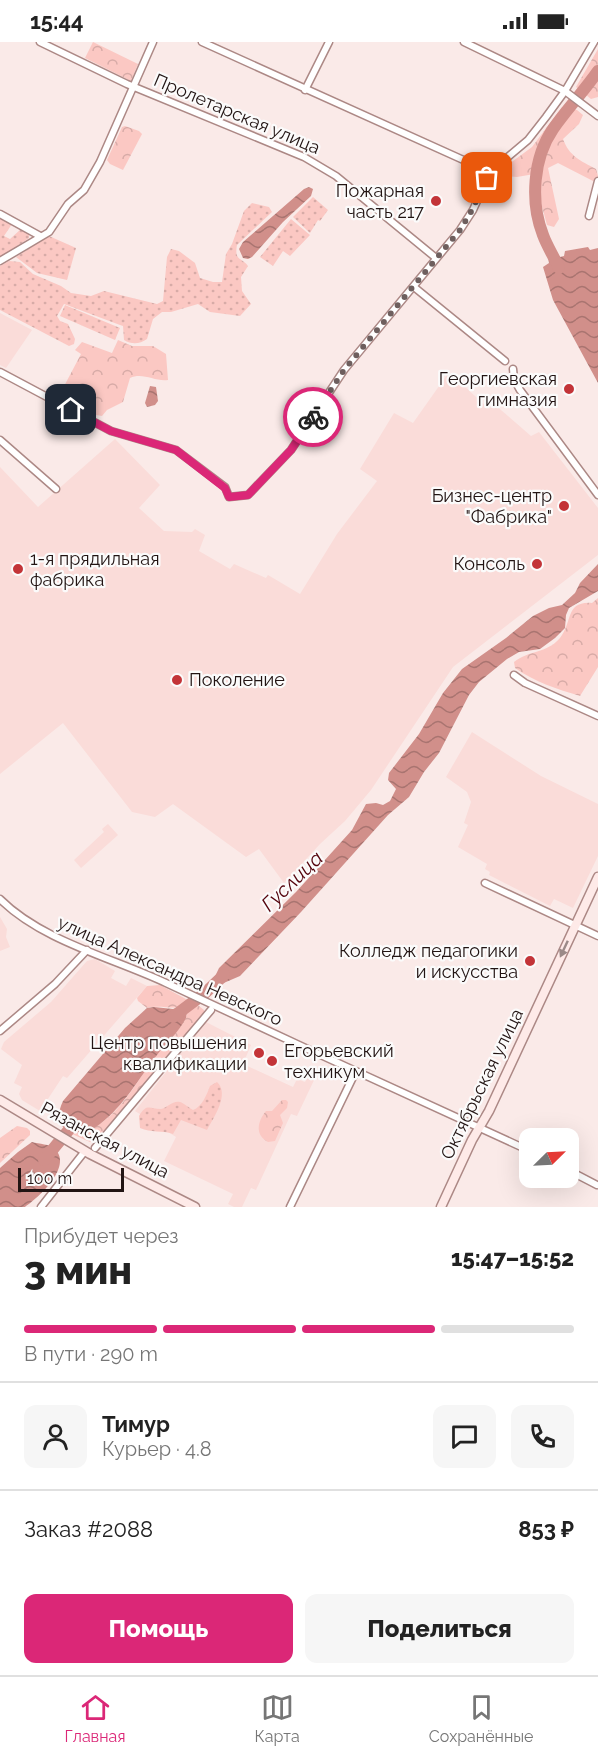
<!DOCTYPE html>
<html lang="ru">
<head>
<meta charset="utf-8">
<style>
	body { margin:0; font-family:Raleway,sans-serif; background:#f6f6f6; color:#222; height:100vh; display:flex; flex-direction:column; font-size:22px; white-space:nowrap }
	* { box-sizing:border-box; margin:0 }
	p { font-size:20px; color:#767676 }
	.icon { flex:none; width:33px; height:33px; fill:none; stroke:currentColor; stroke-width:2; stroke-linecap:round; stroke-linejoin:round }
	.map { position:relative; height:1165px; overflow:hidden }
	.sheet { display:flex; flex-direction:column; background:#fff; flex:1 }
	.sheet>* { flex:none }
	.needle { width:39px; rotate:66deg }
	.buttons { position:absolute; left:519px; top:1086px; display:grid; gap:12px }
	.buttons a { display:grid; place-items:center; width:60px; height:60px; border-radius:12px; background:#fff; box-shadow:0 6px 24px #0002; font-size:30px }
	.scale { position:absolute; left:18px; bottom:15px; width:106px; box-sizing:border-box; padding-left:6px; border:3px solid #221413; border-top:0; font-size:16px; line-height:21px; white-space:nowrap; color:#221413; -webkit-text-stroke:4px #fbfbfb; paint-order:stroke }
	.pin { position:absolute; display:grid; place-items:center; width:51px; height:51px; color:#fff; margin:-26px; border-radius:12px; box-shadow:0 3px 9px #0006 }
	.courier { position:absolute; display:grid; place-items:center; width:60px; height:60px; margin:-30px; border:4px solid #db2777; border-radius:50%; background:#fff; color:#222; box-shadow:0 2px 8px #0007 }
	.summary em { font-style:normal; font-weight:800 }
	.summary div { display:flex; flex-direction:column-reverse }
	.summary { display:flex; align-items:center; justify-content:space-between; height:102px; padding:0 24px }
	h1 { font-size:39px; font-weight:800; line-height:45px }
	.bar { display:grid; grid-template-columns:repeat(4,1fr); gap:9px 6px; align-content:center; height:72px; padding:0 24px }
	.bar i { height:8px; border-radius:4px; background:#e0e0e0 }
	.bar .active { background:#db2777 }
	.bar p { grid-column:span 4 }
	.line { display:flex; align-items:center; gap:15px; padding:0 24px; border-top:2px solid #e0e0e0 }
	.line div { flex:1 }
	.round { display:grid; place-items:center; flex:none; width:63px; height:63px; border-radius:12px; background:#f6f6f6 }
	.button { display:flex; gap:12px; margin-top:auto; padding:12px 24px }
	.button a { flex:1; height:69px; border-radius:12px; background:#db2777; color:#fff; font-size:24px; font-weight:800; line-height:69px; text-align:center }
	.button a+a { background:#f6f6f6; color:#222 }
	.status { display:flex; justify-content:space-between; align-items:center; height:42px; padding:0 30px; background:#fff; direction:ltr }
	.status svg { height:16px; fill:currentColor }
	.tab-bar { display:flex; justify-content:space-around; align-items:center; height:84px; border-top:2px solid #e0e0e0; background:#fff; font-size:16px; color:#767676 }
	.tab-bar a { display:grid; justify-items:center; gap:3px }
	.tab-bar .active { color:#db2777 }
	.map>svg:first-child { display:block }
	.built { fill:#fadcd9 }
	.grass { fill:url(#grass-dots) }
	.forest { fill:url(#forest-crowns) }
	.water { fill:url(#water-waves) }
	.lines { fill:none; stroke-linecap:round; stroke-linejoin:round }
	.river { stroke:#d18f8a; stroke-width:12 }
	.street-casing { stroke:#ac8885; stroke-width:9 }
	.secondary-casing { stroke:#ac8885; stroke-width:11 }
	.street { stroke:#fff; stroke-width:6 }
	.secondary { stroke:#feeae8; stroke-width:8 }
	.oneway { fill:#9b8a88 }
	.done { stroke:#6e5f5e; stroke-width:6; stroke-dasharray:0 10.8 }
	.route { stroke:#db2777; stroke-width:8 }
	.poi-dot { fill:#c33438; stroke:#fbfbfb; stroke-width:2 }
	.labels { text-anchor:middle; stroke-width:4.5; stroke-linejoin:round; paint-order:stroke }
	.street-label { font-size:18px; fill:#221413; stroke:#fbfbfb }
	.poi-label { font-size:18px; fill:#221413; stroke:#fbfbfb; text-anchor:end }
	.water-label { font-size:20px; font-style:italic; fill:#54020b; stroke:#fbfbfb }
</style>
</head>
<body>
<div class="status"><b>15:44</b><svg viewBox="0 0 49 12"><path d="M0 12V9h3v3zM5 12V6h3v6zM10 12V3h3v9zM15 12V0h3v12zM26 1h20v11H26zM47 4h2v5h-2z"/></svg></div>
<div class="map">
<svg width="598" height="1165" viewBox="0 0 598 1165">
	<defs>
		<pattern id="grass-dots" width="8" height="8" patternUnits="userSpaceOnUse" patternTransform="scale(1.5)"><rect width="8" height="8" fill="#fbc8c3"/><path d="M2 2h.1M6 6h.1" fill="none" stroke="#d7aba7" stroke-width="1.8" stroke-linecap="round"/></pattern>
		<pattern id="forest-crowns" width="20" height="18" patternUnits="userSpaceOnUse" patternTransform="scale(1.5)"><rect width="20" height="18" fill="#fbc8c3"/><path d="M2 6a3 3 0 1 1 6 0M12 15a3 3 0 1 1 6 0" fill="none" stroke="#d7aba7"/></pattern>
		<pattern id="water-waves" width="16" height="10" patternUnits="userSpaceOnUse" patternTransform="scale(1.5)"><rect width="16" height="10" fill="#d18f8a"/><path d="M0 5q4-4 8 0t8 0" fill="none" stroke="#a97470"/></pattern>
	</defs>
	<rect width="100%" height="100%" fill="#faeae8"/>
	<!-- built -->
	<g class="built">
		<path d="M0,271L32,288L6,326L0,323Z"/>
		<path d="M449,330L489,367L494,362L531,394L539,390L598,466V513L453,625L371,748L345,779L320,802L284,841L259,807L246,815L173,762L155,775L132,770L63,681L0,732V425L38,465L115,397L160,443L139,466L164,489L192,490L195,487L205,493L199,509L230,527L234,522L266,536L268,533L300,552L337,492L377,439L360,427L394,371L413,381Z"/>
		<path d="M472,690L541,734L598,762V814L573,866L554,857L550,864L489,833L490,830L485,827L487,822L458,805L468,783L464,781L471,760L467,750L446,735Z"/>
		<path d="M108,782L118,793L81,826L74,818L104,790L102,787Z"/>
		<path d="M0,875L7,887L6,895L10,905L0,909Z"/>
		<path d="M95,917L115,929L111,936L126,944L131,936L147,944L67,1036L63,1034L40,1069L22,1058L19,1052L22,1045L14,1041L22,1023L1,1007L4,1000L51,960L87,919Z"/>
		<path d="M206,980L251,1003L243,1022L293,1045L297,1037L305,1040L310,1030L316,1034L297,1074L291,1072L256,1148L251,1146L242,1165H234L228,1162L233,1152L164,1119L176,1095L135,1069Z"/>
	</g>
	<!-- grass -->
	<g class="grass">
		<path d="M313,155L328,168L320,179L318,178L310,191L293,175Z"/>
		<path d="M252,161L269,165L272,170L237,203C234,220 242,215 248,224L241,235L242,249L251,262L240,274L210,270L198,262L171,270H162L153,277L147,297C140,302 132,303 124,298L123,284L120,283L64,262L57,274L60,279L68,282L75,297L74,302L69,304L0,268V224L9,219L20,220L33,232L61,244L71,251L91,254L104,249L157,262L163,259L167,215L171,207L179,209L195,221L200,236L213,240H222L226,212L232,202L244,169Z"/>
		<path d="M0,175L12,182L4,194L10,197L21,187L29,191V196L0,216Z"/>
		<path d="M291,177L310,193L290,214L283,209L273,224L260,215Z"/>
		<path d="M49,194L76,206L67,238L37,231L16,215Z"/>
		<path d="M65,263L120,286L115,298L60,274Z"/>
		<path d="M217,1040C230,1052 214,1075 207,1088L181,1078L173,1092C162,1088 151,1091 140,1086L139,1074C147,1061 149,1067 161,1067C167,1066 173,1058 180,1060C184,1061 189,1066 193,1068C202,1065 207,1052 210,1044Z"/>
	</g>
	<!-- forest -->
	<g class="forest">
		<path d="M93,0L138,22L131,39L85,16Z"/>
		<path d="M598,7V55L591,57L576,45Z"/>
		<path d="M562,65L577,68L583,73L579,82L563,97C569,114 581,119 596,127L598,134L593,139L558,121L548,126L559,177L554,185L547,183L540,157V131L517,135L496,133L498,130L532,105Z"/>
		<path d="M125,84L139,89L142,92L123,128L110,122L107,118L122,85Z"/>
		<path d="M118,298L132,304H153L166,312L168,338C155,340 143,330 130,336L123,360L107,368L102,374L96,373L62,355L61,350L81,312L75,308L82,300L112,311Z"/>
		<path d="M598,556V625L580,654C557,647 535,640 515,626L514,620C529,608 546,612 560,596C573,580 565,559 592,561Z"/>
		<path d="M160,943L199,964L204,968V972L99,1097L90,1100L72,1092C82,1090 90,1088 98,1083C123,1068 141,1033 158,1010C168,999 181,987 187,973L181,965C170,967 159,963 147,966L138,959L137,956L147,944Z"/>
		<path d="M282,1058H286L288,1060L287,1066L280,1073L283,1081L275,1099L268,1100C255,1093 257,1080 266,1069H272Z"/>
		<path d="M17,1084L27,1086L30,1089V1093L0,1121V1096Z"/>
	</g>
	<!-- water -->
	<g class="water">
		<path d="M309,145L313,147L311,154L283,180L252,215L248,217L243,216L239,207L243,200L304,147Z"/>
		<path d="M588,205L590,208L598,206V341L553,258L543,225L549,221L548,215L557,211L560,215L564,214L565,209Z"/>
		<path d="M150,344L156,345L158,359L155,363L147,365L145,361Z"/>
		<path d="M598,522V549L569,566L566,573L565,586L555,596L540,607L519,610L507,617L479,640L469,653L439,711L424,730L409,755L388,773L301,870L240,934L219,943H211L219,926L296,850L352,788L366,762L376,761L383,763L390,759L396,747L388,738L389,731L419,692L443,651L462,627L506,596L533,574L549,566L562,563L575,551L580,541Z"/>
		<path d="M154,965L173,967L181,965L187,970L186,976C179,990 166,1001 157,1013C139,1036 124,1064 100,1082C78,1099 48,1090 63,1059L125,986L147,966Z"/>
		<path d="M32,1100C39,1102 50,1102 55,1107C73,1125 38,1156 25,1165H0V1126L18,1110Z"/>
	</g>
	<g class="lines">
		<!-- river -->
		<g class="river">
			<path d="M559,226C554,215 547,204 543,193C530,160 533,116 553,87C567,67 584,49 598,29"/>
			<path d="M173,975L205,951L224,933"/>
			<path d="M44,1118L77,1078"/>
		</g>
		<defs>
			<g id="street">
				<path d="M40,0L127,42L304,115L336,134L436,216"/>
				<path d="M202,0L490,130"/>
				<path d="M464,0L565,49L598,74"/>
				<path d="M305,48L329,0"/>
				<path d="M0,172L40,194"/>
				<path d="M589,174L598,139"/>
				<path d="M0,219L49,190L68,162L84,148L100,120L153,0"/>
				<path d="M414,245L505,319"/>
				<path d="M513,327L514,337L520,348L598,453"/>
				<path d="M0,330L111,389L176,408L225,445L229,455L248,453L291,408L344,328L460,188L473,168L490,130L528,98L546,75L565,49L594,0"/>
				<path d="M0,398L56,447"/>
				<path d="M514,633L525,641L598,674"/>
				<path d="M485,841L598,894"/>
				<path d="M0,857C42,899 113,916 166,941C287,998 408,1053 530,1109"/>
				<path d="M0,989L55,942L87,908"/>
				<path d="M95,1106L211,968"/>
				<path d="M568,1128L597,1143"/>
				<path d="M41,1165L85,1109"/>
				<path d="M290,1165L355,1031"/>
			</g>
			<g id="secondary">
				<path d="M0,1058L90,1112L195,1165"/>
				<path d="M441,1165L472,1098L489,1069L598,835"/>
			</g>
		</defs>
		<!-- street casing -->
		<use href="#street" class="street-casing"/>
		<!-- secondary casing -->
		<use href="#secondary" class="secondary-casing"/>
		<!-- street -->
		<use href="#street" class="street"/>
		<!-- secondary -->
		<use href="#secondary" class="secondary"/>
	</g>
	<!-- one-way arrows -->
	<defs><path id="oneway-solid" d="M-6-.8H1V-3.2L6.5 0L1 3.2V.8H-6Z" transform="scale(1.5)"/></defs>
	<use class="oneway" href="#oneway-solid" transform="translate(564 907) rotate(115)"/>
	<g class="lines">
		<!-- done -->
		<path class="done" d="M313,375L344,328L460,188L472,168L487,136"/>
		<!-- route -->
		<path class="route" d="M71,368L111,389L176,408L225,446L229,455L248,453L291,408L313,375"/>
	</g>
	<!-- markers -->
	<g class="poi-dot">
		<circle cx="436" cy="159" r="6"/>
		<circle cx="569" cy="347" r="6"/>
		<circle cx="564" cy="464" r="6"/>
		<circle cx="537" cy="522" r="6"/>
		<circle cx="18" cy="527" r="6"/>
		<circle cx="177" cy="638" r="6"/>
		<circle cx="530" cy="919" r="6"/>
		<circle cx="259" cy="1011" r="6"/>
		<circle cx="272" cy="1019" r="6"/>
	</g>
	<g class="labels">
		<!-- street labels -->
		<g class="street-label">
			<text transform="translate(237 72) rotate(23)" y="6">Пролетарская улица</text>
			<text transform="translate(170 929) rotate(24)" y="6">улица Александра Невского</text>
			<text transform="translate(482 1042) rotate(-64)" y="6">Октябрьская улица</text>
			<text transform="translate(105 1098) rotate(28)" y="6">Рязанская улица</text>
		</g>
		<!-- poi labels -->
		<g class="poi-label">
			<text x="424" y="155">Пожарная<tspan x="424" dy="21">часть 217</tspan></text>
			<text x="557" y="343">Георгиевская<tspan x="557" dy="21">гимназия</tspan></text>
			<text x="552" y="460">Бизнес-центр<tspan x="552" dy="21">"Фабрика"</tspan></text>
			<text x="30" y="523" text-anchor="start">1-я прядильная<tspan x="30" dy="21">фабрика</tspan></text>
			<text x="525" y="528">Консоль</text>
			<text x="189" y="644" text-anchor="start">Поколение</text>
			<text x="518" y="915">Колледж педагогики<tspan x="518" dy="21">и искусства</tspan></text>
			<text x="247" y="1007">Центр повышения<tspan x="247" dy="21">квалификации</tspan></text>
			<text x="284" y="1015" text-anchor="start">Егорьевский<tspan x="284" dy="21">техникум</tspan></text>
		</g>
		<!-- water labels -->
		<g class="water-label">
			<text transform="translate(292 839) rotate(-44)" y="7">Гуслица</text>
		</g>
	</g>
</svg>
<div class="buttons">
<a><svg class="needle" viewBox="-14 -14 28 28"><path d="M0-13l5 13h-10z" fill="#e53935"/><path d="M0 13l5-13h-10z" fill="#767676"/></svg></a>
</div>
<div class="scale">100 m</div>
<div class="pin" style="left:487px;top:136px;background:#ea580c"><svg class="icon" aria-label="bag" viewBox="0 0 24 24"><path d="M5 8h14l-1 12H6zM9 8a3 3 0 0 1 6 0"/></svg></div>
<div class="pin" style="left:71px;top:368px;background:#1f2937"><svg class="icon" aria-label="home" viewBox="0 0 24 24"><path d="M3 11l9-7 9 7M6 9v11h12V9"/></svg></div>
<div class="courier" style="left:313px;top:375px"><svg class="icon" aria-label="bike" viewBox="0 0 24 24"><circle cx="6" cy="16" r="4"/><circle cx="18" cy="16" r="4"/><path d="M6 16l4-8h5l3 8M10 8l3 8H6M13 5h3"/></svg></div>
</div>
<section class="sheet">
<div class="summary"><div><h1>3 мин</h1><p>Прибудет через</p></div><em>15:47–15:52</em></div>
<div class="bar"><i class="active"></i><i class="active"></i><i class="active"></i><i></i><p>В пути · 290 m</p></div>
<div class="line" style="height:108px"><a class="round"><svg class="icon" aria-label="person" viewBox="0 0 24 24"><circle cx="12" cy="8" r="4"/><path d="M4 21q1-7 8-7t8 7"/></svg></a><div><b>Тимур</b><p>Курьер · 4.8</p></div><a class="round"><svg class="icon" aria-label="chat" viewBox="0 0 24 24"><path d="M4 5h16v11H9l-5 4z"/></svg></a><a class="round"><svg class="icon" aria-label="phone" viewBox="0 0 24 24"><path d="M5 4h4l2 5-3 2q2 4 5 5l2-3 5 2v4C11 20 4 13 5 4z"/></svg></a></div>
<div class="line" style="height:78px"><div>Заказ #2088</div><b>853 ₽</b></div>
<div class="button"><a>Помощь</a><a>Поделиться</a></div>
</section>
<nav class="tab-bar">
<a class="active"><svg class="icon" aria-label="home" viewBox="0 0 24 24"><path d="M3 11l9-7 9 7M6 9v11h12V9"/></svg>Главная</a>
<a><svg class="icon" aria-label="map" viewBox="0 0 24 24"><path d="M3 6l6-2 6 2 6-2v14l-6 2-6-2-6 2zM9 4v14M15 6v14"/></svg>Карта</a>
<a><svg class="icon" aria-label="saved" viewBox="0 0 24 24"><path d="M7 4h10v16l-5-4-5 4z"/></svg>Сохранённые</a>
</nav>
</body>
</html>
